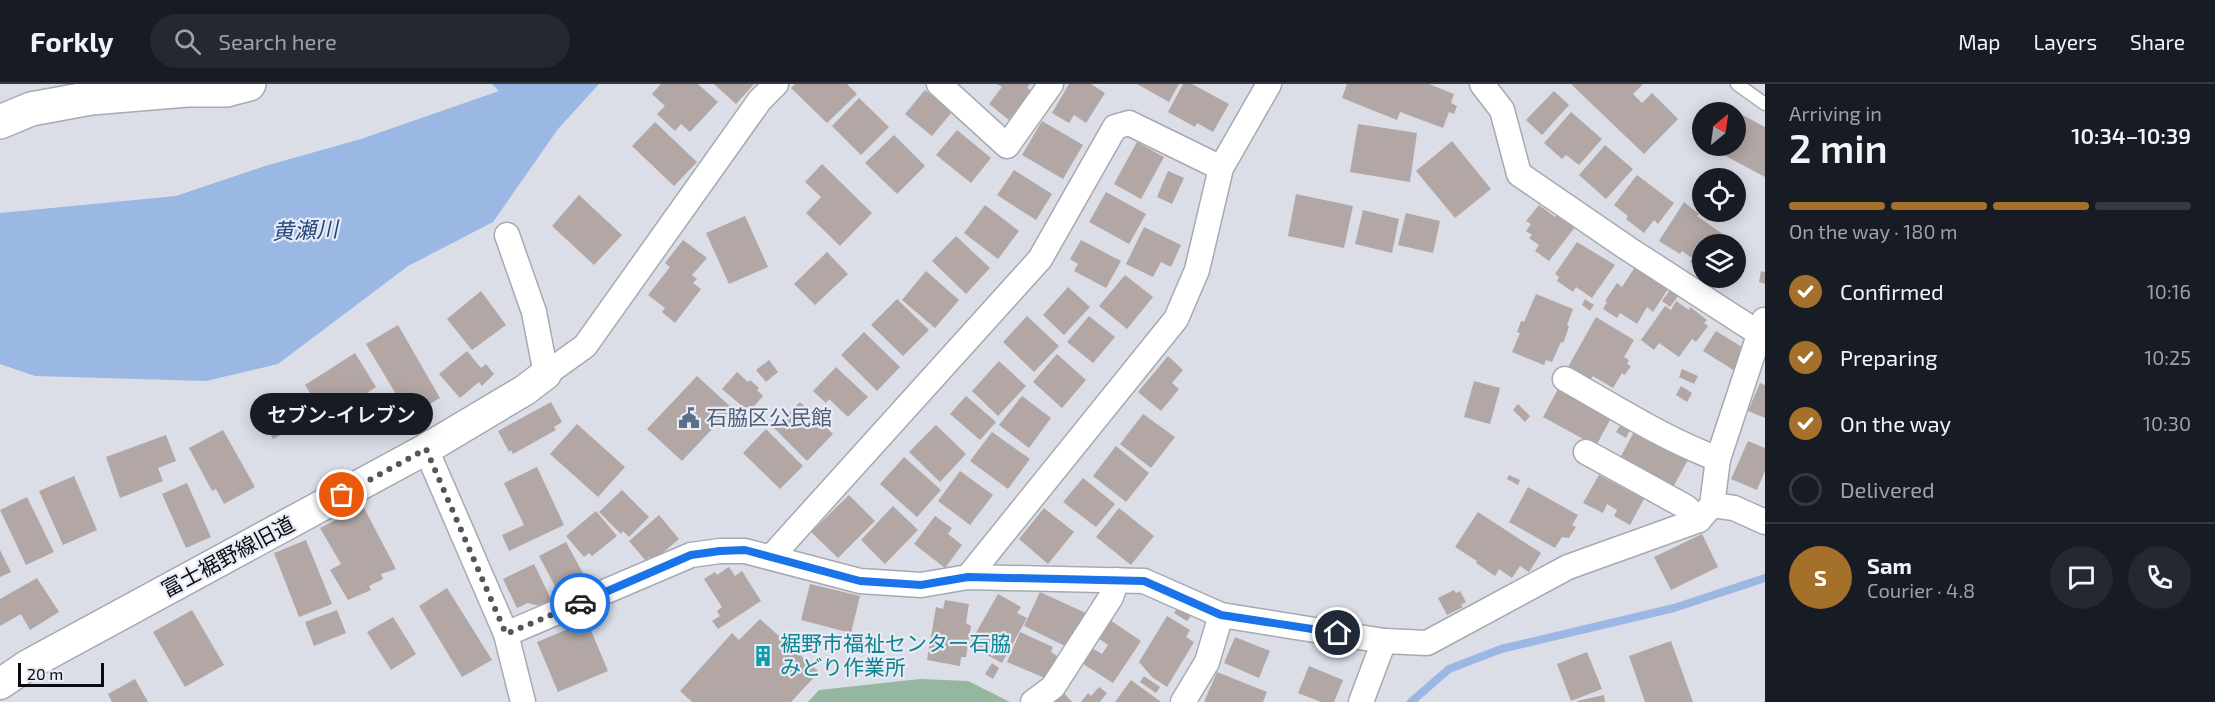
<!DOCTYPE html>
<html lang="en">
<head>
<meta charset="utf-8">
<style>
	body { margin:0; font-family:"Exo 2","Noto Sans JP",sans-serif; background:#242831; color:#f1f3f6; height:100vh; display:flex; flex-direction:column; font-size:22px; white-space:nowrap }
	* { box-sizing:border-box; margin:0 }
	p { font-size:20px; color:#9ea1a6 }
	.icon { flex:none; width:33px; height:33px; fill:none; stroke:currentColor; stroke-width:2; stroke-linecap:round; stroke-linejoin:round }
	.map { position:relative; flex:1; overflow:hidden }
	.drawer { display:flex; flex-direction:column; background:#171b24; width:450px }
	.drawer>* { flex:none }
	.needle { width:39px; rotate:29deg }
	.fabs { position:absolute; left:1692px; top:18px; display:grid; gap:12px }
	.fabs a { display:grid; place-items:center; width:54px; height:54px; border-radius:50%; background:#171b24; box-shadow:0 3px 15px #0003; font-size:30px }
	.scale { position:absolute; left:18px; bottom:15px; width:86px; box-sizing:border-box; padding-left:6px; border:3px solid #0b0c0f; border-top:0; font-size:16px; line-height:21px; white-space:nowrap; color:#0b0c0f; -webkit-text-stroke:4px #e8ebf5; paint-order:stroke }
	.pin { position:absolute; display:grid; place-items:center; width:51px; height:51px; color:#fff; margin:-26px; border:3px solid #fff; border-radius:50%; box-shadow:0 2px 6px #0007 }
	.courier { position:absolute; display:grid; place-items:center; width:60px; height:60px; margin:-30px; border:4px solid #1a73e8; border-radius:50%; background:#fff; color:#222; box-shadow:0 2px 8px #0007 }
	.bubble { position:absolute; height:42px; border-radius:21px; background:#171b24; box-shadow:0 3px 15px #0003; font-size:20px; font-weight:600; line-height:42px; text-align:center }
	.head em { font-style:normal; font-weight:600 }
	.head div { display:flex; flex-direction:column-reverse }
	.head { display:flex; align-items:center; justify-content:space-between; height:102px; padding:0 24px }
	h1 { font-size:39px; font-weight:600; line-height:45px }
	.bar { display:grid; grid-template-columns:repeat(4,1fr); gap:9px 6px; align-content:center; height:72px; padding:0 24px }
	.bar i { height:8px; border-radius:4px; background:#363941 }
	.bar .selected { background:#a57029 }
	.bar p { grid-column:span 4 }
	.line { display:flex; align-items:center; gap:15px; padding:0 24px; border-top:2px solid #363941 }
	.line div { flex:1 }
	.round { display:grid; place-items:center; flex:none; width:63px; height:63px; border-radius:32px; background:#242831 }
	ol { padding:0 24px; list-style:none }
	li { display:flex; align-items:center; gap:18px; height:66px }
	li p { margin-inline-start:auto }
	li .icon { padding:6px; border-radius:50%; background:#a57029; color:#fff; stroke-width:4 }
	li:last-child { color:#9ea1a6 }
	li i { width:33px; height:33px; border:3px solid #363941; border-radius:50% }
	header { display:flex; align-items:center; gap:36px; box-sizing:border-box; height:84px; padding:0 30px; background:#171b24; border-bottom:2px solid #363941 }
	header strong { font-size:28px }
	nav { display:flex; gap:33px; margin-inline-start:auto; font-size:21px }
	.search { width:420px; height:54px; background:#242831; display:flex; align-items:center; gap:15px; box-sizing:border-box; padding:0 21px; border-radius:33px; color:#9ea1a6; font-size:22px }
	main { display:flex; flex:1; min-height:0 }
	.map>svg:first-child { display:block }
	.green { fill:#95b7a0 }
	.water { fill:#9bb7e4 }
	.lines { fill:none; stroke-linecap:round; stroke-linejoin:round }
	.stream { stroke:#9bb7e4; stroke-width:8 }
	.building { fill:#b2a7a4 }
	.service-casing { stroke:#a6a9b2; stroke-width:15 }
	.minor-casing { stroke:#a6a9b2; stroke-width:27 }
	.tertiary-casing { stroke:#a6a9b2; stroke-width:33 }
	.primary-casing { stroke:#a6a9b2; stroke-width:36 }
	.service { stroke:#fff; stroke-width:12 }
	.minor { stroke:#fff; stroke-width:24 }
	.tertiary { stroke:#fff; stroke-width:30 }
	.primary { stroke:#fff; stroke-width:33 }
	.done { stroke:#54565b; stroke-width:6; stroke-dasharray:0 10.8 }
	.route { stroke:#1a73e8; stroke-width:8 }
	.labels { text-anchor:middle; stroke-width:4.5; stroke-linejoin:round; paint-order:stroke }
	.service-label { font-size:21px; fill:#4e5e75; stroke:#e8ebf5; text-anchor:start }
	.street-label { font-size:21px; fill:#0b0c0f; stroke:#e8ebf5 }
	.culture-label { font-size:21px; fill:#0d838f; stroke:#e8ebf5; text-anchor:start }
	.water-label { font-size:22px; font-style:italic; fill:#24477e; stroke:#e8ebf5 }
</style>
</head>
<body>
<header>
<strong>Forkly</strong>
<div class="search"><svg class="icon" aria-label="search" viewBox="0 0 24 24"><circle cx="10" cy="10" r="6"/><path d="M15 15l6 6"/></svg>Search here</div>
<nav><a>Map</a><a>Layers</a><a>Share</a></nav>
</header>
<main>
<div class="map">
<svg width="1765" height="618" viewBox="0 0 1765 618">
	<rect width="100%" height="100%" fill="#dbdee7"/>
	<!-- green -->
	<path class="green" d="M920,595L968,597L1010,618H808L819,606Z"/>
	<!-- water -->
	<path class="water" d="M492,0H599L558,45L493,138L408,182L278,280L206,297L35,292L0,280V129L176,112L265,82L361,55L499,7Z"/>
	<g class="lines">
		<!-- stream -->
		<path class="stream" d="M1411,618L1449,585L1501,565L1674,524L1765,494"/>
	</g>
	<!-- building -->
	<g class="building">
		<path d="M661,0H698L718,18L690,48L681,40L675,47L657,30L665,22L652,10Z"/>
		<path d="M714,0H754L736,20Z"/>
		<path d="M795,0H847L857,10L827,39L791,4Z"/>
		<path d="M997,0H1030L1027,4L1031,6L1009,36L989,20L1002,3Z"/>
		<path d="M1069,0H1091L1105,9L1086,39L1074,31L1069,39L1052,29Z"/>
		<path d="M1137,0H1179L1169,18Z"/>
		<path d="M1183,0H1192L1229,20L1213,48L1197,39L1195,43L1168,28Z"/>
		<path d="M1347,0H1429L1454,10L1451,19L1457,22L1454,30L1449,28L1443,44L1400,28L1397,36L1342,14Z"/>
		<path d="M1571,0H1643L1633,10L1642,19L1652,9L1678,35L1644,70Z"/>
		<path d="M925,6L952,28L932,52L905,30Z"/>
		<path d="M1554,7L1569,21L1542,51L1526,36Z"/>
		<path d="M859,14L889,43L861,71L832,42Z"/>
		<path d="M1722,20L1765,43V93L1707,62H1736V28H1718Z"/>
		<path d="M1571,28L1602,55L1579,81L1566,71L1562,75L1544,59Z"/>
		<path d="M1042,37L1083,61L1063,95L1022,71Z"/>
		<path d="M655,38L697,78L674,102L632,62Z"/>
		<path d="M1358,40L1417,49L1410,98L1350,88Z"/>
		<path d="M957,46L991,74L971,99L936,71Z"/>
		<path d="M894,51L925,82L897,110L865,79Z"/>
		<path d="M1452,57L1491,105L1455,134L1416,87Z"/>
		<path d="M1137,58L1164,73L1141,115L1114,100Z"/>
		<path d="M1605,61L1633,85L1606,115L1579,91Z"/>
		<path d="M822,80L872,129L840,162L806,129L821,113L805,98Z"/>
		<path d="M1014,86L1052,110L1036,136L997,111Z"/>
		<path d="M1168,87L1184,94L1172,120L1157,113Z"/>
		<path d="M1637,91L1674,119L1658,140L1654,136L1644,149L1626,135L1628,132L1614,121Z"/>
		<path d="M1106,108L1146,130L1129,160L1089,138Z"/>
		<path d="M1296,110L1353,122L1344,164L1288,152Z"/>
		<path d="M579,111L622,151L594,181L552,142Z"/>
		<path d="M1684,118L1699,130L1697,132L1724,151L1718,160H1702V186L1690,178L1692,174L1682,167L1680,170L1659,157Z"/>
		<path d="M985,121L1019,147L998,175L964,149Z"/>
		<path d="M1539,121L1555,133L1557,130L1575,143L1549,177L1535,167L1539,161L1529,154L1532,151L1526,147L1531,140L1526,137Z"/>
		<path d="M1363,126L1399,135L1392,169L1355,160Z"/>
		<path d="M1406,129L1440,137L1433,169L1398,161Z"/>
		<path d="M745,132L768,183L729,200L706,149Z"/>
		<path d="M1144,143L1181,161L1171,183L1161,178L1153,193L1126,180Z"/>
		<path d="M956,152L990,184L966,210L932,177Z"/>
		<path d="M683,156L707,174L692,191L697,195L693,199L701,205L675,239L662,228L665,224L648,211L670,183L665,179Z"/>
		<path d="M1081,156L1121,177L1106,204L1074,187L1078,180L1070,175Z"/>
		<path d="M1577,158L1615,181L1592,214L1576,203L1573,208L1557,197L1559,193L1555,190Z"/>
		<path d="M827,168L848,190L815,221L794,200Z"/>
		<path d="M1635,183L1668,205L1653,228L1647,223L1637,240L1620,229L1617,234L1603,225L1607,218L1605,217L1617,199L1622,203Z"/>
		<path d="M926,187L959,216L935,244L902,216Z"/>
		<path d="M1761,187L1765,188V200L1759,198Z"/>
		<path d="M1125,191L1153,213L1127,245L1099,222Z"/>
		<path d="M1068,203L1090,223L1064,251L1043,231Z"/>
		<path d="M1670,206L1678,212L1670,223L1662,217Z"/>
		<path d="M481,207L506,241L472,266L447,235Z"/>
		<path d="M1536,210L1573,225L1567,241L1569,243L1563,259L1561,258L1552,278L1546,276L1544,281L1512,268L1520,249L1517,248L1521,237L1524,238Z"/>
		<path d="M897,215L929,246L903,272L871,241Z"/>
		<path d="M1585,215L1594,221L1590,227L1582,221Z"/>
		<path d="M1676,217L1689,226L1690,223L1707,236L1704,239L1708,242L1696,258L1692,255L1679,273L1659,259L1654,266L1641,256L1665,222L1671,226Z"/>
		<path d="M1027,232L1059,262L1034,288L1003,258Z"/>
		<path d="M1089,232L1115,253L1093,279L1067,258Z"/>
		<path d="M1596,233L1634,256L1624,273L1629,276L1627,280L1631,282L1625,291L1622,289L1613,304L1593,292L1590,296L1568,283Z"/>
		<path d="M398,241L440,314L409,332L366,260Z"/>
		<path d="M1716,247L1742,263L1735,287L1703,267Z"/>
		<path d="M864,248L900,283L877,307L841,271Z"/>
		<path d="M467,267L481,284L486,280L494,290L482,302L479,298L460,314L439,290Z"/>
		<path d="M355,269L376,303L327,335L305,301Z"/>
		<path d="M1057,270L1086,296L1062,324L1033,298Z"/>
		<path d="M1168,272L1183,286L1172,299L1179,305L1161,327L1138,308Z"/>
		<path d="M769,276L778,288L766,298L756,286Z"/>
		<path d="M999,277L1026,302L998,332L972,307Z"/>
		<path d="M836,283L868,313L848,333L829,315L826,319L813,307Z"/>
		<path d="M1682,285L1698,292L1694,300L1679,293Z"/>
		<path d="M737,288L748,298L750,296L759,304L757,306L763,312L749,328L722,305Z"/>
		<path d="M697,292L732,324L682,377L647,345Z"/>
		<path d="M1474,297L1500,304L1490,340L1464,333Z"/>
		<path d="M1760,299L1765,301V334L1748,327Z"/>
		<path d="M1681,302L1692,309L1687,318L1676,311Z"/>
		<path d="M1558,305L1611,334L1596,362L1543,333Z"/>
		<path d="M294,311L304,328L280,342L284,349L273,355L259,331Z"/>
		<path d="M966,312L996,338L980,356L950,330Z"/>
		<path d="M1022,312L1051,334L1029,364L999,341Z"/>
		<path d="M551,318L562,338L554,343L556,346L513,370L511,366L509,368L498,347Z"/>
		<path d="M800,318L833,350L807,377L774,344Z"/>
		<path d="M1518,320L1530,332L1525,338L1513,326Z"/>
		<path d="M1143,330L1175,353L1151,384L1120,360Z"/>
		<path d="M1622,339L1631,344L1626,354L1616,348Z"/>
		<path d="M577,340L625,383L598,413L550,370Z"/>
		<path d="M936,341L966,370L940,398L909,368Z"/>
		<path d="M766,345L803,382L780,405L743,369Z"/>
		<path d="M223,346L255,403L224,420L216,405L212,407L189,364Z"/>
		<path d="M1635,346L1688,376L1673,403L1620,374Z"/>
		<path d="M992,348L1030,375L1008,405L970,377Z"/>
		<path d="M166,351L176,377L158,384L163,397L120,414L106,373Z"/>
		<path d="M1748,357L1765,364V387L1757,406L1731,395Z"/>
		<path d="M1116,362L1149,389L1126,418L1093,392Z"/>
		<path d="M904,373L941,406L917,433L880,400Z"/>
		<path d="M537,383L564,441L509,467L502,451L524,441L504,399Z"/>
		<path d="M960,387L993,411L970,441L938,417Z"/>
		<path d="M1509,391L1520,396L1518,401L1507,395Z"/>
		<path d="M1599,391L1644,415L1630,441L1614,432L1617,426L1607,420L1603,429L1583,419Z"/>
		<path d="M74,392L97,446L63,461L39,407Z"/>
		<path d="M1083,394L1115,420L1096,443L1063,418Z"/>
		<path d="M187,399L211,453L186,464L162,410Z"/>
		<path d="M1528,403L1578,431L1572,441L1576,443L1569,454L1562,453L1555,464L1509,438Z"/>
		<path d="M622,406L649,433L629,453L623,447L621,450L599,428Z"/>
		<path d="M849,411L875,437L838,474L811,448Z"/>
		<path d="M27,413L54,468L26,481L0,426Z"/>
		<path d="M363,422L396,485L381,490L383,495L369,502L371,506L348,516L330,486L341,480L320,444Z"/>
		<path d="M893,422L918,446L885,480L861,456Z"/>
		<path d="M1044,424L1074,448L1048,480L1019,455Z"/>
		<path d="M1119,424L1154,452L1131,481L1096,453Z"/>
		<path d="M596,427L617,452L592,472L589,469L584,473L566,452Z"/>
		<path d="M1478,428L1541,469L1529,488L1520,482L1512,494L1499,485L1495,492L1476,479L1477,477L1455,463Z"/>
		<path d="M659,431L679,455L653,477L649,473L646,477L629,457Z"/>
		<path d="M935,432L952,444L948,450L962,461L945,484L914,460Z"/>
		<path d="M1702,450L1718,483L1671,506L1654,473Z"/>
		<path d="M306,456L332,520L299,533L274,469Z"/>
		<path d="M566,458L584,491L557,506L539,472Z"/>
		<path d="M0,466L11,488L0,493Z"/>
		<path d="M534,480L552,517L540,522L528,519L517,524L503,495Z"/>
		<path d="M729,483L735,492L742,487L761,517L718,545L712,537L720,532L717,527L722,523L704,495L715,488L717,491Z"/>
		<path d="M37,494L59,528L30,546L21,530L0,542V515Z"/>
		<path d="M810,500L860,512L851,549L801,536Z"/>
		<path d="M447,504L492,576L462,593L419,522Z"/>
		<path d="M1454,506L1456,509L1460,507L1466,518L1461,521L1463,523L1447,531L1438,514Z"/>
		<path d="M1040,508L1088,530L1067,563L1024,542Z"/>
		<path d="M998,510L1021,523L1017,529L1027,534L1002,579L969,561Z"/>
		<path d="M945,516L969,520L966,539L971,542L966,573H961L960,582L927,576L936,523L943,525Z"/>
		<path d="M1177,524L1191,532L1187,537L1174,529Z"/>
		<path d="M192,526L224,581L185,603L153,548Z"/>
		<path d="M337,526L346,549L314,562L305,538Z"/>
		<path d="M1167,532L1190,546L1186,553L1194,558L1167,603L1152,593L1139,578Z"/>
		<path d="M393,533L416,570L391,586L367,548Z"/>
		<path d="M760,535L819,588L791,618H692L680,607L732,549L739,556Z"/>
		<path d="M1110,536L1141,557L1113,599L1080,578L1090,563L1102,570L1108,561L1098,554Z"/>
		<path d="M587,537L608,587L558,608L537,558Z"/>
		<path d="M1020,548L1053,563L1051,568L1057,572L1047,595L1007,578Z"/>
		<path d="M1235,553L1270,567L1259,594L1224,579Z"/>
		<path d="M1671,557L1693,618H1645L1629,572Z"/>
		<path d="M1587,568L1602,605L1571,617L1557,580Z"/>
		<path d="M992,579L999,584L993,595L985,590Z"/>
		<path d="M1309,582L1343,596L1334,618H1321L1298,609Z"/>
		<path d="M1217,588L1267,608L1263,618H1204Z"/>
		<path d="M1144,592L1160,603L1156,609L1140,598Z"/>
		<path d="M135,595L148,618H112L108,610Z"/>
		<path d="M1131,596L1161,618H1115Z"/>
		<path d="M1099,603L1107,609L1100,618H1081L1088,609L1091,612Z"/>
		<path d="M1062,607L1072,618H1049Z"/>
		<path d="M1604,611L1605,618H1577V617Z"/>
	</g>
	<g class="lines">
		<defs>
			<path id="service" d="M1737,0L1765,20"/>
			<g id="minor">
				<path d="M939,0L1007,62L1051,0"/>
				<path d="M1482,0L1502,26L1519,90L1627,164L1760,250"/>
				<path d="M507,151L534,228L546,290L585,262L760,16L776,0"/>
				<path d="M1565,295C1615,323 1664,355 1718,375"/>
				<path d="M426,365L506,550L523,618"/>
				<path d="M1586,368L1686,423L1699,436"/>
				<path d="M1712,421L1718,375L1764,236"/>
				<path d="M772,472L1040,175L1115,43L1129,39L1221,84"/>
				<path d="M968,493L1176,235L1197,186L1221,84L1269,0"/>
				<path d="M506,550L691,471L720,467H745L860,497L921,501L968,493L1144,497L1221,531L1384,557L1427,559L1568,483L1699,436L1712,421L1734,424L1765,438"/>
				<path d="M1033,618L1053,603L1111,513L1117,496"/>
				<path d="M1183,618L1207,578L1221,531"/>
				<path d="M1361,618L1384,557"/>
			</g>
			<path id="tertiary" d="M0,600L28,581L426,365L525,306L546,290"/>
			<path id="primary" d="M0,38L31,25L91,14L187,6H226L249,0"/>
		</defs>
		<!-- service casing -->
		<use href="#service" class="service-casing"/>
		<!-- minor casing -->
		<use href="#minor" class="minor-casing"/>
		<!-- tertiary casing -->
		<use href="#tertiary" class="tertiary-casing"/>
		<!-- primary casing -->
		<use href="#primary" class="primary-casing"/>
		<!-- service -->
		<use href="#service" class="service"/>
		<!-- minor -->
		<use href="#minor" class="minor"/>
		<!-- tertiary -->
		<use href="#tertiary" class="tertiary"/>
		<!-- primary -->
		<use href="#primary" class="primary"/>
	</g>
	<g class="lines">
		<!-- done -->
		<path class="done" d="M342,411L426,365L506,550L580,519"/>
		<!-- route -->
		<path class="route" d="M580,519L691,471L720,467L745,466L860,497L921,501L968,493L1144,497L1221,531L1338,549"/>
	</g>
	<!-- icons -->
	<defs>
		<symbol id="civic-bare" viewBox="-9 -9 18 18"><path d="M-.6-6.5H3V-4.5H.6V-3L4-1V1h2V6H-6V1h2V-1L-.6-3ZM-1.2 2.5V6h2.4V2.5Z" fill="#5c6f8a" stroke="#e8ebf5" stroke-width="2.5" paint-order="stroke"/></symbol>
		<symbol id="building-bare" viewBox="-9 -9 18 18"><path d="M-4-6H4V6H1V3H-1V6H-4ZM-2.5-4.3h1.7v1.8h-1.7ZM.8-4.3h1.7v1.8H.8ZM-2.5-1h1.7V.8h-1.7ZM.8-1h1.7V.8H.8Z" fill="#0f9aa8" stroke="#e8ebf5" stroke-width="2.5" paint-order="stroke"/></symbol>
	</defs>
	<g fill-rule="evenodd">
		<use href="#civic-bare" x="674" y="319" width="30" height="30"/>
		<use href="#building-bare" x="748" y="557" width="30" height="30"/>
	</g>
	<g class="labels">
		<!-- service labels -->
		<g class="service-label">
			<text x="706" y="341">石脇区公民館</text>
		</g>
		<!-- street labels -->
		<g class="street-label">
			<text transform="translate(228 473) rotate(-28)" y="7">富士裾野線旧道</text>
		</g>
		<!-- culture labels -->
		<g class="culture-label">
			<text x="780" y="567">裾野市福祉センター石脇<tspan x="780" dy="24">みどり作業所</tspan></text>
		</g>
		<!-- water labels -->
		<g class="water-label">
			<text transform="translate(305 146) rotate(-2)" y="8">黄瀬川</text>
		</g>
	</g>
</svg>
<div class="fabs">
<a><svg class="needle" viewBox="-14 -14 28 28"><path d="M0-13l5 13h-10z" fill="#e53935"/><path d="M0 13l5-13h-10z" fill="#9ea1a6"/></svg></a>
<a><svg class="icon" aria-label="locate" viewBox="0 0 24 24"><circle cx="12" cy="12" r="6"/><path d="M12 2v4M12 18v4M2 12h4M18 12h4"/></svg></a>
<a><svg class="icon" aria-label="layers" viewBox="0 0 24 24"><path d="M12 4l9 5-9 5-9-5zM3 14l9 5 9-5"/></svg></a>
</div>
<div class="scale">20 m</div>
<div class="pin" style="left:342px;top:411px;background:#ea580c"><svg class="icon" aria-label="bag" viewBox="0 0 24 24"><path d="M5 8h14l-1 12H6zM9 8a3 3 0 0 1 6 0"/></svg></div>
<div class="pin" style="left:1338px;top:549px;background:#1f2937"><svg class="icon" aria-label="home" viewBox="0 0 24 24"><path d="M3 11l9-7 9 7M6 9v11h12V9"/></svg></div>
<div class="courier" style="left:580px;top:519px"><svg class="icon" aria-label="car" viewBox="0 0 24 24"><path d="M5 17H2v-5l4-1 3-4h7l3 4 3 1v5h-3M9 17h6M6 11h13"/><circle cx="7" cy="17" r="2"/><circle cx="17" cy="17" r="2"/></svg></div>
<div class="bubble" style="left:250px;top:309px;width:183px">セブン-イレブン</div>
</div>
<section class="drawer">
<div class="head"><div><h1>2 min</h1><p>Arriving in</p></div><em>10:34–10:39</em></div>
<div class="bar"><i class="selected"></i><i class="selected"></i><i class="selected"></i><i></i><p>On the way · 180 m</p></div>
<ol>
<li><svg class="icon" aria-label="check" viewBox="0 0 24 24"><path d="M5 12l5 5 9-10"/></svg>Confirmed<p>10:16</p></li>
<li><svg class="icon" aria-label="check" viewBox="0 0 24 24"><path d="M5 12l5 5 9-10"/></svg>Preparing<p>10:25</p></li>
<li><svg class="icon" aria-label="check" viewBox="0 0 24 24"><path d="M5 12l5 5 9-10"/></svg>On the way<p>10:30</p></li>
<li><i></i>Delivered</li>
</ol>
<div class="line" style="height:108px"><b class="round" style="background:#a57029;color:#fff">S</b><div><b>Sam</b><p>Courier · 4.8</p></div><a class="round"><svg class="icon" aria-label="chat" viewBox="0 0 24 24"><path d="M4 5h16v11H9l-5 4z"/></svg></a><a class="round"><svg class="icon" aria-label="phone" viewBox="0 0 24 24"><path d="M5 4h4l2 5-3 2q2 4 5 5l2-3 5 2v4C11 20 4 13 5 4z"/></svg></a></div>
</section>
</main>
</body>
</html>
